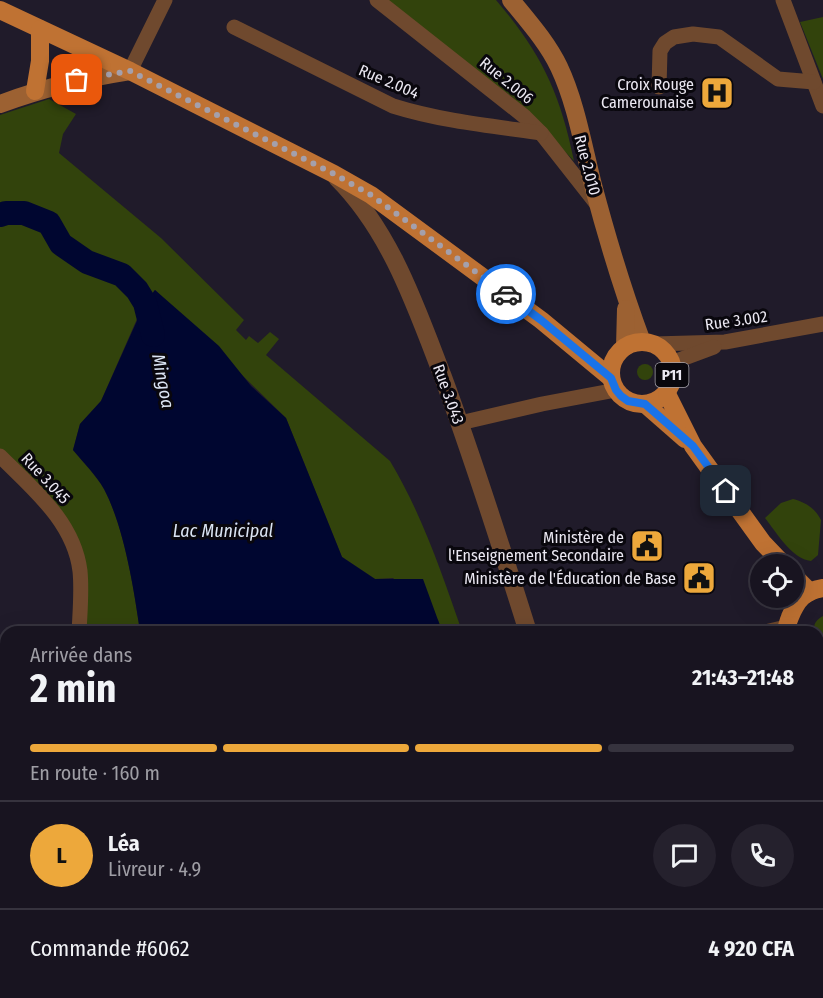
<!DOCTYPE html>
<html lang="fr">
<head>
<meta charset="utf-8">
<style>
	body { margin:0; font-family:"Fira Sans Condensed",sans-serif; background:#25212d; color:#f1f3f6; height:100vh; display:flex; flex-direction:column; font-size:22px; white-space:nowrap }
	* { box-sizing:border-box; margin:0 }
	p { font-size:20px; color:#9f9ea5 }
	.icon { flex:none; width:33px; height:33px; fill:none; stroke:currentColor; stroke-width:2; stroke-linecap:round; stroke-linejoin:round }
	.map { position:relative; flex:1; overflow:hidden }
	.details { position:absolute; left:0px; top:626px; width:824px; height:374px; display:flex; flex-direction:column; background:#181420; border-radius:18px 18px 0 0; box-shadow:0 6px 24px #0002,0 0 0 2px #36333e }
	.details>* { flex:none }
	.fabs { position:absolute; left:750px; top:554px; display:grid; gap:12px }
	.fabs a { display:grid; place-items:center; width:54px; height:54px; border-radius:50%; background:#181420; box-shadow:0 6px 24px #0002,0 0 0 2px #36333e; font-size:30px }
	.pin { position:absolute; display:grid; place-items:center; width:51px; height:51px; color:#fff; margin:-26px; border-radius:12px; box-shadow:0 3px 9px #0006 }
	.courier { position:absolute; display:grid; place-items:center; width:60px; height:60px; margin:-30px; border:4px solid #1a73e8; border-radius:50%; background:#fff; color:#222; box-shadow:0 2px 8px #0007 }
	.headline em { font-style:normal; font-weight:700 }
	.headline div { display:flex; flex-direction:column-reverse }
	.headline { display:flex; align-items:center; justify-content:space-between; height:102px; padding:0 30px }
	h1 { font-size:39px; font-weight:700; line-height:45px }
	.bar { display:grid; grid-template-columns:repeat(4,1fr); gap:9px 6px; align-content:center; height:72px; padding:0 30px }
	.bar i { height:8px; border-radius:4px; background:#36333e }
	.bar .on { background:#eda83b }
	.bar p { grid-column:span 4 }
	.line { display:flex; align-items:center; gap:15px; padding:0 30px; border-top:2px solid #36333e }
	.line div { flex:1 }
	.round { display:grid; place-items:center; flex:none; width:63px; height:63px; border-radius:32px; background:#25212d }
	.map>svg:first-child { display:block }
	.green { fill:#32430c }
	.water { fill:#000630 }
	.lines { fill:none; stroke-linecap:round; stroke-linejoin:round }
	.river { stroke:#000630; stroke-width:24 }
	.minor { stroke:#6f492e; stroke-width:15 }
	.tertiary { stroke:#6f492e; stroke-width:18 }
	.secondary { stroke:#9c6132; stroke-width:18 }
	.primary { stroke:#bf7233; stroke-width:18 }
	.done { stroke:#a4a0ac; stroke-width:6; stroke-dasharray:0 10.8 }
	.route { stroke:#1a73e8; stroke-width:8 }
	.labels { text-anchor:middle; stroke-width:6; stroke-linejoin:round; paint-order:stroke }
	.shield { fill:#09070d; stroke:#a7a4ad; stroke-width:1.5 }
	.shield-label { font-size:15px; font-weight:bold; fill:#ebe8f2 }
	.street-label { font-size:16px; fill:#ebe8f2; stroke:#09070d }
	.poi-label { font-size:16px; fill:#ebe8f2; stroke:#09070d; text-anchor:end }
	.water-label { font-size:18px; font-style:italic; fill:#dbe4f3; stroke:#09070d }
</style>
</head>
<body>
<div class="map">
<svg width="823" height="998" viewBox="0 0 823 998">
	<rect width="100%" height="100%" fill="#201b2a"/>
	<!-- green -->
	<g class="green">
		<path d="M387,0H496C541,53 560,92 574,161L512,97L442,45Z"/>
		<path d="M823,17V79L800,22Z"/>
		<path d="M49,99L76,114L63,134L59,153L161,238L244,320L236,330L246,340L249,336L258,343L270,332L279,339L266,355L390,461C422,514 442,574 462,631H442L438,620L393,578L375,579L342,557L286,418L155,290L144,303L101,401L80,424L73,450C83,462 96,475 104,489C124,526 134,589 140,631H80L69,528L0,456V115Z"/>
		<circle cx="645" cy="372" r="8"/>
		<path d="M793,499C805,502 815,508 821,520L818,555L811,561C792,559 776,532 765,518L781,503Z"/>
		<path d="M823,616V642L818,638V632L814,631C813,624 817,619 823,616Z"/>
		<path d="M6,730V845L0,849V733Z"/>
	</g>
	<!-- water -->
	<g class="water">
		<path d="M155,290L219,346L251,386L286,418L342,557L375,579H423L442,631H140C134,589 124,527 104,489C96,475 83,462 73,450L80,424L101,401L145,303Z"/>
		<path d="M6,845V993H448L447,998H16L7,994L0,998V849Z"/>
	</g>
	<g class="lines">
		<!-- river -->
		<path class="river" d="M0,215L6,213H24L49,223L61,244L87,262L122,275L137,290L145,303L153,335"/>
		<!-- minor -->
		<g class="minor">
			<path d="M377,0L525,117L541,133L596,203"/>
			<path d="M783,0L823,106"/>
			<path d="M234,27L393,106C441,121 491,126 541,133"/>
			<path d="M130,71L165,0"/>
			<path d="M659,87L660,51L665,43L674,37L693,34L719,37L778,79L814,82"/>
			<path d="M654,344L725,342L823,324"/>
			<path d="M671,363L714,347"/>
			<path d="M460,423L542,404L616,390"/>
			<path d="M0,456C33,489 74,522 80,571C82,591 80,612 79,632"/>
			<path d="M765,632L786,627"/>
			<path d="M0,721L6,719"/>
			<path d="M0,790L6,782"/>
			<path d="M818,793L823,780"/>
			<path d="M818,874L823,875"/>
			<path d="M763,993V998"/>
		</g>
		<!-- tertiary -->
		<g class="tertiary">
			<path d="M337,178C391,232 416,307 443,377C474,461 501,546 528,632"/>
			<path d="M545,993L546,998"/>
		</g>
		<!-- secondary -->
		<g class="secondary">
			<path d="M511,0C528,21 547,42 559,67C576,103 583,146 593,185C607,238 623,291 642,342"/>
			<path d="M0,104C43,88 85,78 130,71"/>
			<path d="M625,347L626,309"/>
			<path d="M818,687L823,705"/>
			<path d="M818,908L823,912"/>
		</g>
		<!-- primary -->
		<g class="primary">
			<path d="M0,10L130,71L334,174L371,195L541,320L611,378"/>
			<path d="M35,91L40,61V29"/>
			<circle cx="642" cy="373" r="31"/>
			<path d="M667,394L693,446L763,543L783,564"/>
			<path d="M645,404L685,439"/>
			<path d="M794,576L810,592"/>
			<path d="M787,632C786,625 788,623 790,617C797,600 804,591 823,588"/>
			<path d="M818,663L823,665"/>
		</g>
	</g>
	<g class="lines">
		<!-- done -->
		<path class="done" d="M77,80L130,71L334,174L371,195L506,294"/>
		<!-- route -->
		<path class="route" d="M506,294L541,320L611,378L616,390L621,396L628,401L645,404L693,446L726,491"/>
	</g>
	<!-- icons -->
	<defs>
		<symbol id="hospital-square" viewBox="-11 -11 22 22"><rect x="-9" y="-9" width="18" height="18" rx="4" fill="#eda83b" stroke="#09070d"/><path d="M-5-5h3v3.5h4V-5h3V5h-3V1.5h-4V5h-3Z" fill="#111"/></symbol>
		<symbol id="civic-square" viewBox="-11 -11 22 22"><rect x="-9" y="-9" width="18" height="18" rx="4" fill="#eda83b" stroke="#09070d"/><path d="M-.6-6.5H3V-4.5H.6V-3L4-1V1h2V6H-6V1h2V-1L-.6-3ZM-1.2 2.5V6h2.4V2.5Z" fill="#111"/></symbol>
	</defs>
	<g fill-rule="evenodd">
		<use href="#hospital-square" x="698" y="74" width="38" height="38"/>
		<use href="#civic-square" x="628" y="527" width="38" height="38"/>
		<use href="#civic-square" x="680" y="559" width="38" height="38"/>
	</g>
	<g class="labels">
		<!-- shield labels -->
		<rect class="shield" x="655.5" y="363" width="33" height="24" rx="4.5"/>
		<g class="shield-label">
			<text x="672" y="380">P11</text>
		</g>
		<!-- street labels -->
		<g class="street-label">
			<text transform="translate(507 80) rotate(39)" y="6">Rue 2.006</text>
			<text transform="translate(389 81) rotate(23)" y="6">Rue 2.004</text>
			<text transform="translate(588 165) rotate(75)" y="6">Rue 2.010</text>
			<text transform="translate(736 320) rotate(-8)" y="6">Rue 3.002</text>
			<text transform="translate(449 394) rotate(70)" y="6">Rue 3.043</text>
			<text transform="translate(46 478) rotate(47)" y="6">Rue 3.045</text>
		</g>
		<!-- poi labels -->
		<g class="poi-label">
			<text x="694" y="90">Croix Rouge<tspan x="694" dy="18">Camerounaise</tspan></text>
			<text x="624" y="543">Ministère de<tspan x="624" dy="18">l'Enseignement Secondaire</tspan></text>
			<text x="676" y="584">Ministère de l'Éducation de Base</text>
		</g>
		<!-- water labels -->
		<g class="water-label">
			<text transform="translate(163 381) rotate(79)" y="6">Mingoa</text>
			<text x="223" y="537">Lac Municipal</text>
		</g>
	</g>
</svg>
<div class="fabs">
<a><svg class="icon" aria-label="locate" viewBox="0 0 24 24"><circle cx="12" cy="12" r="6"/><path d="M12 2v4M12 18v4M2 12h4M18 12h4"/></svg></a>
</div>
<div class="pin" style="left:77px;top:80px;background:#ea580c"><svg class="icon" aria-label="bag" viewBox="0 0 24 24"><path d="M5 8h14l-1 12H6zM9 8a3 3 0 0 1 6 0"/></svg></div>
<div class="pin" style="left:726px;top:491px;background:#1f2937"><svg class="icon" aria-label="home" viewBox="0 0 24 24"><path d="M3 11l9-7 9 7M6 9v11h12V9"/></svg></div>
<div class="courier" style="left:506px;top:294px"><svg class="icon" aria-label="car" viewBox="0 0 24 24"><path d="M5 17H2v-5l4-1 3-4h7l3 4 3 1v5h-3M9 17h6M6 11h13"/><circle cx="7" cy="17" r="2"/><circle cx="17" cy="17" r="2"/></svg></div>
<section class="details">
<div class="headline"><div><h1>2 min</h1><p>Arrivée dans</p></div><em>21:43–21:48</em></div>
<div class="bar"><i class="on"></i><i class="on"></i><i class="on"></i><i></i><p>En route · 160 m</p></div>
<div class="line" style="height:108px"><b class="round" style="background:#eda83b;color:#111">L</b><div><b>Léa</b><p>Livreur · 4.9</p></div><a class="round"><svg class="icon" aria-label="chat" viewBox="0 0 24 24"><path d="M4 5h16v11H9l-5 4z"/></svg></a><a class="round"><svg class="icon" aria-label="phone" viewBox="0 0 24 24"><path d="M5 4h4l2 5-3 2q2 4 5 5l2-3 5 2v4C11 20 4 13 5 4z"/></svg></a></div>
<div class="line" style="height:78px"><div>Commande #6062</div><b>4 920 CFA</b></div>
</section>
</div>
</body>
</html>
